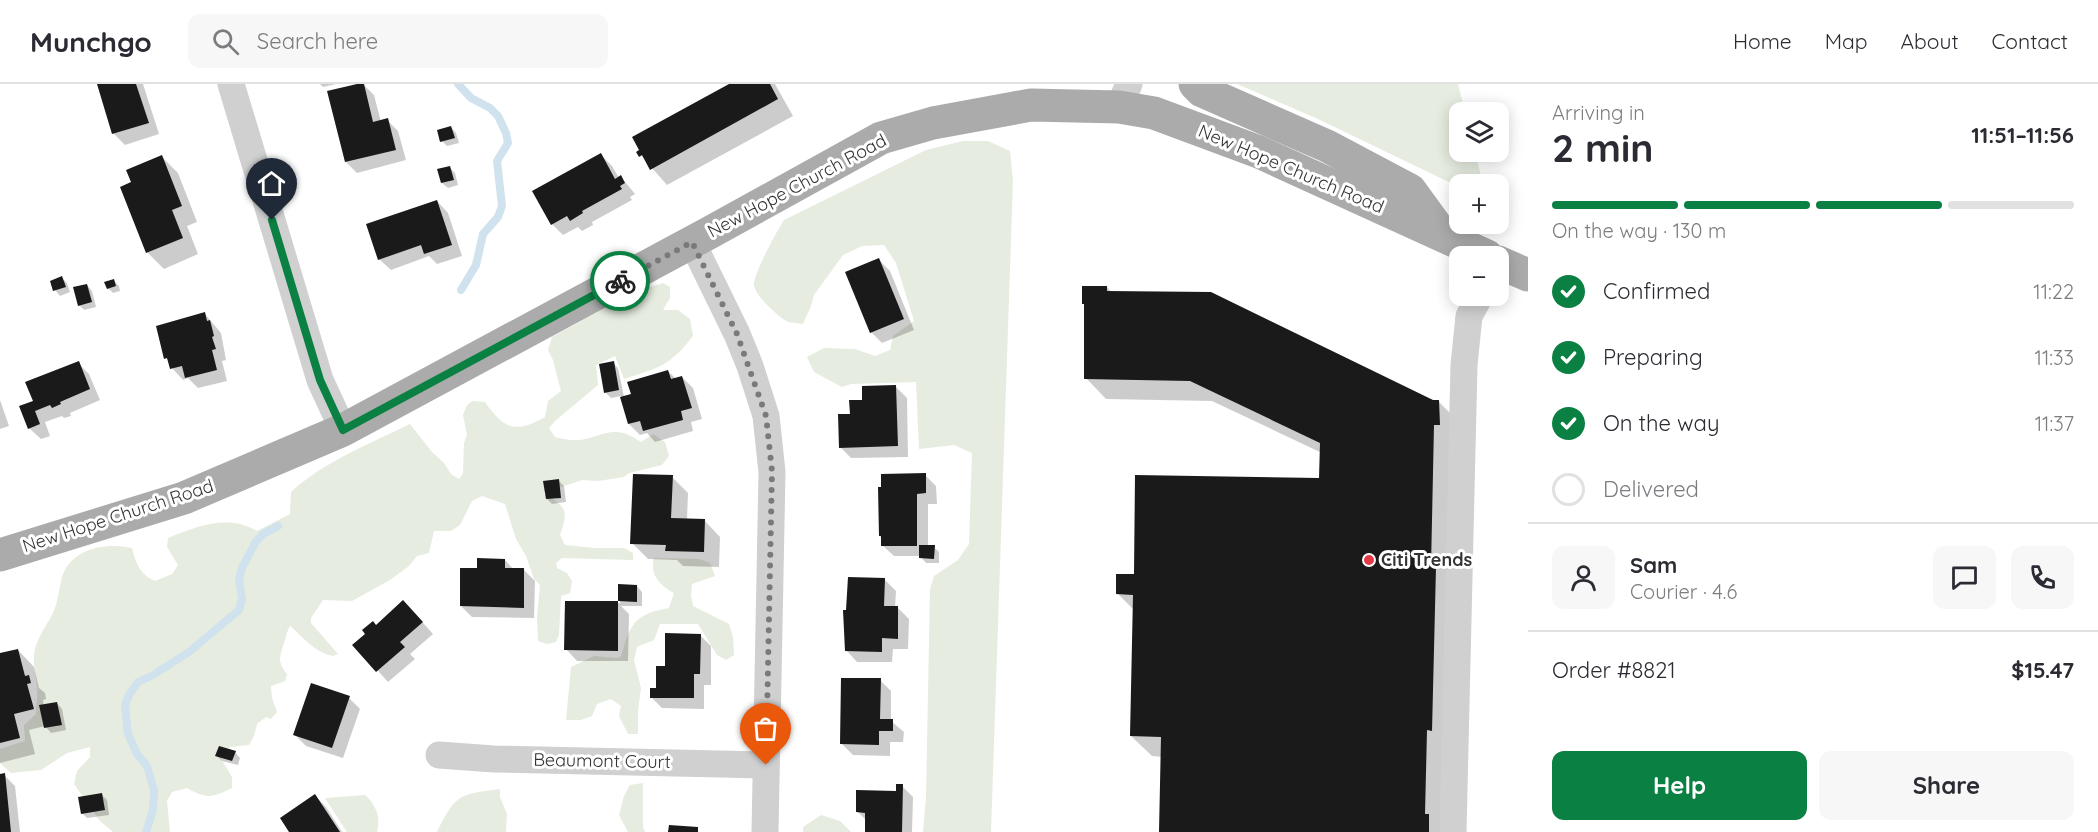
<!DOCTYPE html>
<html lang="en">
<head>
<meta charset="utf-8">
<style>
	body { margin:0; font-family:Quicksand,sans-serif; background:#f7f7f7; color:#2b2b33; height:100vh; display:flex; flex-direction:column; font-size:22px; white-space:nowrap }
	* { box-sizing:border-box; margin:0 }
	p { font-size:20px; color:#7c7c81 }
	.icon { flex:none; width:33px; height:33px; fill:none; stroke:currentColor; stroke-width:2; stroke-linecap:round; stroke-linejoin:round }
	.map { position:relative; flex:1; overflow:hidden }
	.details { display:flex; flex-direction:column; background:#fff; width:570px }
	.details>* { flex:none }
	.controls { position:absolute; left:1449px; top:18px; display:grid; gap:12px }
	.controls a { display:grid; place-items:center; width:60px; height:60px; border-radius:12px; background:#fff; box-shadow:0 3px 15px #0003; font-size:30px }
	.pin { position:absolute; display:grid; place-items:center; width:51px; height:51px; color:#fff; margin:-62px -26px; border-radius:50% 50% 50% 0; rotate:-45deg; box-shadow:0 0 6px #0007 }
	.pin .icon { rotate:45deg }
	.courier { position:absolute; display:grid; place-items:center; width:60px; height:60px; margin:-30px; border:4px solid #0b8043; border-radius:50%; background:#fff; color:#222; box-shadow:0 2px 8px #0007 }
	.overview em { font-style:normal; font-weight:700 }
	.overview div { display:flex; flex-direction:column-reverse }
	.overview { display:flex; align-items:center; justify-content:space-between; height:102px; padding:0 24px }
	h1 { font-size:39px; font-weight:700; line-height:45px }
	.bar { display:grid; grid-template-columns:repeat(4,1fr); gap:9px 6px; align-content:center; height:72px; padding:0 24px }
	.bar i { height:8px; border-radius:4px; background:#e1e1e2 }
	.bar .active { background:#0b8043 }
	.bar p { grid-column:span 4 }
	.line { display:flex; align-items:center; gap:15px; padding:0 24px; border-top:2px solid #e1e1e2 }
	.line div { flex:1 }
	.round { display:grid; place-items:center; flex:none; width:63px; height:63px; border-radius:12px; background:#f7f7f7 }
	ol { padding:0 24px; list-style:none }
	li { display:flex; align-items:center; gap:18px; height:66px }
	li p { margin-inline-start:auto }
	li .icon { padding:6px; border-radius:50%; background:#0b8043; color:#fff; stroke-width:4 }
	li:last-child { color:#7c7c81 }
	li i { width:33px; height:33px; border:3px solid #e1e1e2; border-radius:50% }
	.cta { display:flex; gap:12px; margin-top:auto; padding:12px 24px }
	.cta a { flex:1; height:69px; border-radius:12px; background:#0b8043; color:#fff; font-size:24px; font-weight:700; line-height:69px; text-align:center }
	.cta a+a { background:#f7f7f7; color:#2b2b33 }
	header { display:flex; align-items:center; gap:36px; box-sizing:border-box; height:84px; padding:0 30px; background:#fff; border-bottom:2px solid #e1e1e2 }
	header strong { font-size:28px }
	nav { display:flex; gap:33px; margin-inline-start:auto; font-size:21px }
	.search { width:420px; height:54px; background:#f7f7f7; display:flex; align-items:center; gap:15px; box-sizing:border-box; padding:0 21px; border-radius:12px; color:#7c7c81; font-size:22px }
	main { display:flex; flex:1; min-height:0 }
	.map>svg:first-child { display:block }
	.green { fill:#e6ecdf }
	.shadow { fill:#0003 }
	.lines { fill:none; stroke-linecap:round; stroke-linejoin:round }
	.stream { stroke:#cfe2ee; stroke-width:8 }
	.building { fill:#1a1a1a }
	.minor { stroke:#d0d0d0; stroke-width:27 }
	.major { stroke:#ababab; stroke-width:33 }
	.done { stroke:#7a7a7a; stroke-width:6; stroke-dasharray:0 10.8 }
	.route { stroke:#0b8043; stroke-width:8 }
	.poi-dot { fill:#e63946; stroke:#fff; stroke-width:2 }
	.labels { text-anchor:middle; stroke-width:6; stroke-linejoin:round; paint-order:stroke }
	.street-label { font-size:18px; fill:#333; stroke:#fff }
	.poi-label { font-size:18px; font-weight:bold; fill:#333; stroke:#fff; text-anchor:start }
</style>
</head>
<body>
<header>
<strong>Munchgo</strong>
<div class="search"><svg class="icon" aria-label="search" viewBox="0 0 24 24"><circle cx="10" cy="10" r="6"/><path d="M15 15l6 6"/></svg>Search here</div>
<nav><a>Home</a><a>Map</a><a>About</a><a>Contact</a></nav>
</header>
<main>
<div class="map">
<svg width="1528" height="748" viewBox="0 0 1528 748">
	<rect width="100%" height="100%" fill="#fff"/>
	<!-- green -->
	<g class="green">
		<path d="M1237,0H1458L1465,28H1460V68H1475L1483,100H1460L1459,103L1318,35Z"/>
		<path d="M963,57H988L1010,67L1013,96L991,748H923L926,713L930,505L934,492L958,476L969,460L972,369L954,361L919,365L916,298L851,300L842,303L814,288L807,273L824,264L855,265L875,272L890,266L893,252L914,237L896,179L884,161L862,162L843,171L814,211L811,222L803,240C798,239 793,239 788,238C779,234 754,211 754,200C754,189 777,147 784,136L926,66Z"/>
		<path d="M663,199L670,203V214L663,226H678L690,235L693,252C670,282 658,284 624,295L615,272L596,281L598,301L555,337L549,344L555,353C563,355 571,357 580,356C594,355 607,345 623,349C629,350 636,355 641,358L653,350L665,358L669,372L662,381L629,389L624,393L598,397L582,396L543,409C564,422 570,424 560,451L565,461L594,464H624L633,469V476L562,474L556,479L557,484L567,489L572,497L570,509L561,512L559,551L556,558L547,560L538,557L537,534L540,501L534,495L526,472L516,455L505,420L482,412L472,417L460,441L451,447H434L429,469L417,472L409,482L390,496L352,517L323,516L311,534V539L338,570L333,572C315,569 303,553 290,542C286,549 286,554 283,562C279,575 278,579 287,590L285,597L271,602L272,614L277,628L271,635L266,633L257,640L254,652L249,661L230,663L221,675L232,693V704C212,714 206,715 187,704L172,708L167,717L170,748H113L100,737L74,700L77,687L90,673V663L67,669L41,686L11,689L0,679V665L25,657L24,641L36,630C36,621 38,612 37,603C36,592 33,582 34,571C36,554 46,543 53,529C58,518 59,505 62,493C71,464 106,458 132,464C136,480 140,490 155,497L172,490L178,481L167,463L168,454C198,442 228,430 257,447L290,430L291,408C325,377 369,360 410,340L432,368L444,379L451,390L459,395L463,389L464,359L467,351L463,331L467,321L473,317L485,318C504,345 515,350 545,333L548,317L561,307L553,276L548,266L552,253L632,209Z"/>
		<path d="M654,474L699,475L710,479L715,492L692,500L691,512L693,522L729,540L733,553L734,571L726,576L717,571L698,540H660L654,556L637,563L634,576L641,604L638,627V650H628L619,632L621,622L611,615L597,620L592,632L581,636H566L571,583L594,572L616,574L621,573C630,539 635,530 669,524L674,509C661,502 649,491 654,474Z"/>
		<path d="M643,699V743L645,748H628L619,731L624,712L630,701Z"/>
		<path d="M500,705V713L507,730L506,748H437C455,711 459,710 500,705Z"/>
		<path d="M365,711C376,721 381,733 377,748H347L325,714Z"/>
		<path d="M821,731L840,737L851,748H803V743Z"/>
	</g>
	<!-- shadow -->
	<g class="shadow">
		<path d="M98,0H143L159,50L125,61L114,50Z"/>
		<path d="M320,0H336L323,3Z"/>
		<path d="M363,0L374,11L381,38L387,36L398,47L406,76L357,89L346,78Z"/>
		<path d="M732,0H775L793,32L667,101L638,68Z"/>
		<path d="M451,43L456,49L459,59L447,62L442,57Z"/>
		<path d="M601,71L612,82L619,94L621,93L635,110L630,113L632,116L592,138L593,141L582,147L578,143L563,151L552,140Z"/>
		<path d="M162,73L178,89L197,138L187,142L198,170L164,185L147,168L133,99Z"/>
		<path d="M450,84L455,89L458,101L448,104L442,99Z"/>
		<path d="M437,117L448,129L462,172L437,180L429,172L391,186L379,175Z"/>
		<path d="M879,176L890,187L914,246L882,259L871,248Z"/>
		<path d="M62,194L67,199L70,208L60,212L55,206Z"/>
		<path d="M113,196L119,202L120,207L113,209L108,204Z"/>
		<path d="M87,201L92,207L96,223L84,226L79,221Z"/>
		<path d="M1107,203L1112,209L1439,318L1459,338L1445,748H1161L1163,673L1152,672L1131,652L1134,526L1118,510L1135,492L1321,396L1322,369L1212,317L1106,315L1086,294Z"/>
		<path d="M205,230L221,249L226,276L222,277L227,297L198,304L188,294L183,296L172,284L170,278L166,274Z"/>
		<path d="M78,279L89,290L100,316L70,329L71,332L64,334L62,332L45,338L50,352L41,355L29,344L35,318Z"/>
		<path d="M613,279L618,284L624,313L633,311L668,287L676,295L682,293L693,304L702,335L691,338L693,347L655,358L647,349L640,351L629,340L621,312L611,314L605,308Z"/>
		<path d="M896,303L907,314L908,373L851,374L840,363L851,331L864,317Z"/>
		<path d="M0,316L9,342L0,345Z"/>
		<path d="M925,391L936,402L937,420H928V462L934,463L939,468V479H926L920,472H894L882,461V454L880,452Z"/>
		<path d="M672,393L688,409L687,436H704L720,453L719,483L683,482L677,476L648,475L632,459Z"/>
		<path d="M558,396L564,402L566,418L552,420L547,415Z"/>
		<path d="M505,476L514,486H524L535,497L534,534L472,533L461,522Z"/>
		<path d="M884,495L896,507L895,524H898L909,535L908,565H893L892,578H857L846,566Z"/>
		<path d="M620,502H637L642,508V522H621L629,530L628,577H577L566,565V518L620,519Z"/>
		<path d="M414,529L433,550L410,570L415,575L388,598L355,561L376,542Z"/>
		<path d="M700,551L711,562V601H704V625L662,624L651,613L657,606L666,584Z"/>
		<path d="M18,566L34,583L39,604L45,609L46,615L43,616L44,622L57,619L62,625L66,646L51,649L45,642L29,646L35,670L0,679V571Z"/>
		<path d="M880,596L891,607V637L904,648L903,658H890V672L853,671L842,660Z"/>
		<path d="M349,614L360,625L343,674L306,662L295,651Z"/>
		<path d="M235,668L240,674L238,681L222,677L217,672Z"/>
		<path d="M0,691H4L15,702L20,748H0Z"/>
		<path d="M902,702L913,713L912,748H867V737L858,728L897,708Z"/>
		<path d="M102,711L107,716L109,731L87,734L82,729Z"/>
		<path d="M315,712L326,723L342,748H291Z"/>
	</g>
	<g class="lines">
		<!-- stream -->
		<g class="stream">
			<path d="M458,0L471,14L490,24L498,32L506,49L508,59L497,77L502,122L498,133L483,150L476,181L461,206"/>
			<path d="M146,748L153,726L154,706L147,682L137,670L128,650L125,621L129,611L138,598L153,591L189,568L239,526L242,515L239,495L242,484L255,459L263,450L278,442"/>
		</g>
	</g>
	<!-- building -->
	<g class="building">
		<path d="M97,0H136L149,39L112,50Z"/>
		<path d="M357,0H364L373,38L388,34L396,66L345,78L327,7Z"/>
		<path d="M729,0H770L778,15L650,86L642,71L639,73L636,68L639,66L632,53Z"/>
		<path d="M451,42L455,54L440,58L437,46Z"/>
		<path d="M601,69L615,95L621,91L625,99L620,102L622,105L582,127L583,129L570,137L567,132L551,141L532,107Z"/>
		<path d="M162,71L182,122L172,126L183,154L146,169L120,103L131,98L126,86Z"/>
		<path d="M450,82L454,96L441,99L437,85Z"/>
		<path d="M437,116L452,161L424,170L421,161L378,176L366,140Z"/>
		<path d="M879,174L904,235L870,249L845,188Z"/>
		<path d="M62,192L66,203L53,207L50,197Z"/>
		<path d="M114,195L116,202L107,205L104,198Z"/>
		<path d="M87,200L92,218L78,222L73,203Z"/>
		<path d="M1082,202H1107V207L1211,208L1433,316H1439L1440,341H1434L1431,483H1436L1432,647L1427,646L1425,730H1429V748H1159L1161,653L1130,652L1133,511L1116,510V490H1134L1135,391L1319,394L1320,359L1190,297L1084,295V220H1082Z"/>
		<path d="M205,228L207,237L210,236L214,252L212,253L216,265L212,266L217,286L185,294L182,282L170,285L167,274L164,275L156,242Z"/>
		<path d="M79,277L90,305L60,318L61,320L52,324L50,321L35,327L40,340L28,345L19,322L33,317L25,298Z"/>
		<path d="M614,277L619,306L604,309L599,280Z"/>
		<path d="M668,286L671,295L682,292L692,324L681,327L683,336L643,347L640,337L628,340L620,313L631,310L627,298Z"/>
		<path d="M896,301L898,362L839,364L838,330H850L849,316H862V302Z"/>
		<path d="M926,389V409L917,410V462H881V452H879L878,403H881V390Z"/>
		<path d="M633,390L673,391L671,434L705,435L704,468L665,467L666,461L630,460Z"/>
		<path d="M559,395L561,414L546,415L543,397Z"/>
		<path d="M919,461H935L934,475L919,474Z"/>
		<path d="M477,474L505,475V484H524V524L460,522V484H477Z"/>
		<path d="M848,493L885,494L884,522H898V555L882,554V568L845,567L843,526H846Z"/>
		<path d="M618,500L637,501V518L618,517Z"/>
		<path d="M403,516L423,538L400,558L405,563L376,588L352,561L365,550L362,546L373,537L376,541Z"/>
		<path d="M565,517H618V567L564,566Z"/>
		<path d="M665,549L701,550L700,590H694V614H650V604H656V582H665Z"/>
		<path d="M18,565L25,592L29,591L31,599L27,600L34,625L14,630L20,654L0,659V569Z"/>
		<path d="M841,594H881L880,635H893V647H879V661L840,660Z"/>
		<path d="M311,599L350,612L332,664L293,651Z"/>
		<path d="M57,618L62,641L44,644L39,621Z"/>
		<path d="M219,662L236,667L232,677L215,672Z"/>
		<path d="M5,689L11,748H0V690Z"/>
		<path d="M896,700H903L902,748H865V729L856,728V706L896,707Z"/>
		<path d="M102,709L105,726L81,730L78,713Z"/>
		<path d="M315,710L340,748H289L280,734Z"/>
		<path d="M669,741L698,743V748H668Z"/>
	</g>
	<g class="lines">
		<!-- minor -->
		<g class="minor">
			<path d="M231,0L320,296L343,346"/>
			<path d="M1119,23L1129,0"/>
			<path d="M692,158L737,250L750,282L766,332L772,388L765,748"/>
			<path d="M439,671L494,675L766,681"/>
			<path d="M1453,748L1464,281L1469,232L1480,212"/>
		</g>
		<!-- major -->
		<g class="major">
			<path d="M1195,0L1202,7L1327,62L1410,106L1442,150"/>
			<path d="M1498,178L1528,191"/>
			<path d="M0,471L184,414L343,346L709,149L881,54L933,39L1031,21L1119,23L1154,29L1259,68L1487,172"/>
		</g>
	</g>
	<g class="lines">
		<!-- done -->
		<path class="done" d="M620,197L692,158L737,250L766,332L772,387L766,681"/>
		<!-- route -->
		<path class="route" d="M272,136L320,296L343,346L620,197"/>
	</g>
	<!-- markers -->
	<circle class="poi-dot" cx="1369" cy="476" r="6"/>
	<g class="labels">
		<!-- street labels -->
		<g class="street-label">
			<text transform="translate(1291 85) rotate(23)" y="6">New Hope Church Road</text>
			<text transform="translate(797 102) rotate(-28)" y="6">New Hope Church Road</text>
			<text transform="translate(118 432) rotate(-18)" y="6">New Hope Church Road</text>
			<text transform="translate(602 677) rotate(1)" y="6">Beaumont Court</text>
		</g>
		<!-- poi labels -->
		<g class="poi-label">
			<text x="1381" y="482">Citi Trends</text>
		</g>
	</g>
</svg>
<div class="controls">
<a><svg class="icon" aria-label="layers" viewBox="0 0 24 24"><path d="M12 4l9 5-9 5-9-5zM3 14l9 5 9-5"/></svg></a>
<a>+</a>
<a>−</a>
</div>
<div class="pin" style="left:766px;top:681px;background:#ea580c"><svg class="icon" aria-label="bag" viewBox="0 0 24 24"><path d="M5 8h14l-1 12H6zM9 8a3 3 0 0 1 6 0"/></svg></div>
<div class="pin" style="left:272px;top:136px;background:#1f2937"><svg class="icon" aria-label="home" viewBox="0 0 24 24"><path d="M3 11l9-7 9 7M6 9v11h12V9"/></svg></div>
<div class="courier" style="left:620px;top:197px"><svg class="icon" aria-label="bike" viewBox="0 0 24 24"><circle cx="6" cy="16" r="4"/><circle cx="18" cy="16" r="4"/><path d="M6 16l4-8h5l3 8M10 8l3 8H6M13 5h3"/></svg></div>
</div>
<section class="details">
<div class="overview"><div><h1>2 min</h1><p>Arriving in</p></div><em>11:51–11:56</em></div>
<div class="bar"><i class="active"></i><i class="active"></i><i class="active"></i><i></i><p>On the way · 130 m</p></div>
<ol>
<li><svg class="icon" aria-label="check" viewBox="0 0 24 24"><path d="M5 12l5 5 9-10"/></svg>Confirmed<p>11:22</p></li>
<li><svg class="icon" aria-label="check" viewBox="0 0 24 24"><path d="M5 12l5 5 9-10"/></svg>Preparing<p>11:33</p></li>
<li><svg class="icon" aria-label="check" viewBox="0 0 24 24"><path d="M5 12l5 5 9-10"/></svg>On the way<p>11:37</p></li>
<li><i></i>Delivered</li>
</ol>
<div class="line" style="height:108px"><a class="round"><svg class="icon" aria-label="person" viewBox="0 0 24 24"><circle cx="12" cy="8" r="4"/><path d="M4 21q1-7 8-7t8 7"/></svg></a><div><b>Sam</b><p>Courier · 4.6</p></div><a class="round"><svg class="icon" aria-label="chat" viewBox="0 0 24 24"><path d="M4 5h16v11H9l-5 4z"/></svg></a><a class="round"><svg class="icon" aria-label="phone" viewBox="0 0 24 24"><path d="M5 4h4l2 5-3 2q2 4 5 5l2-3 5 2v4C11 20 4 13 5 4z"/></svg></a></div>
<div class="line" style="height:78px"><div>Order #8821</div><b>$15.47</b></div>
<div class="cta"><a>Help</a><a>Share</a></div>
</section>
</main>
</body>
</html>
